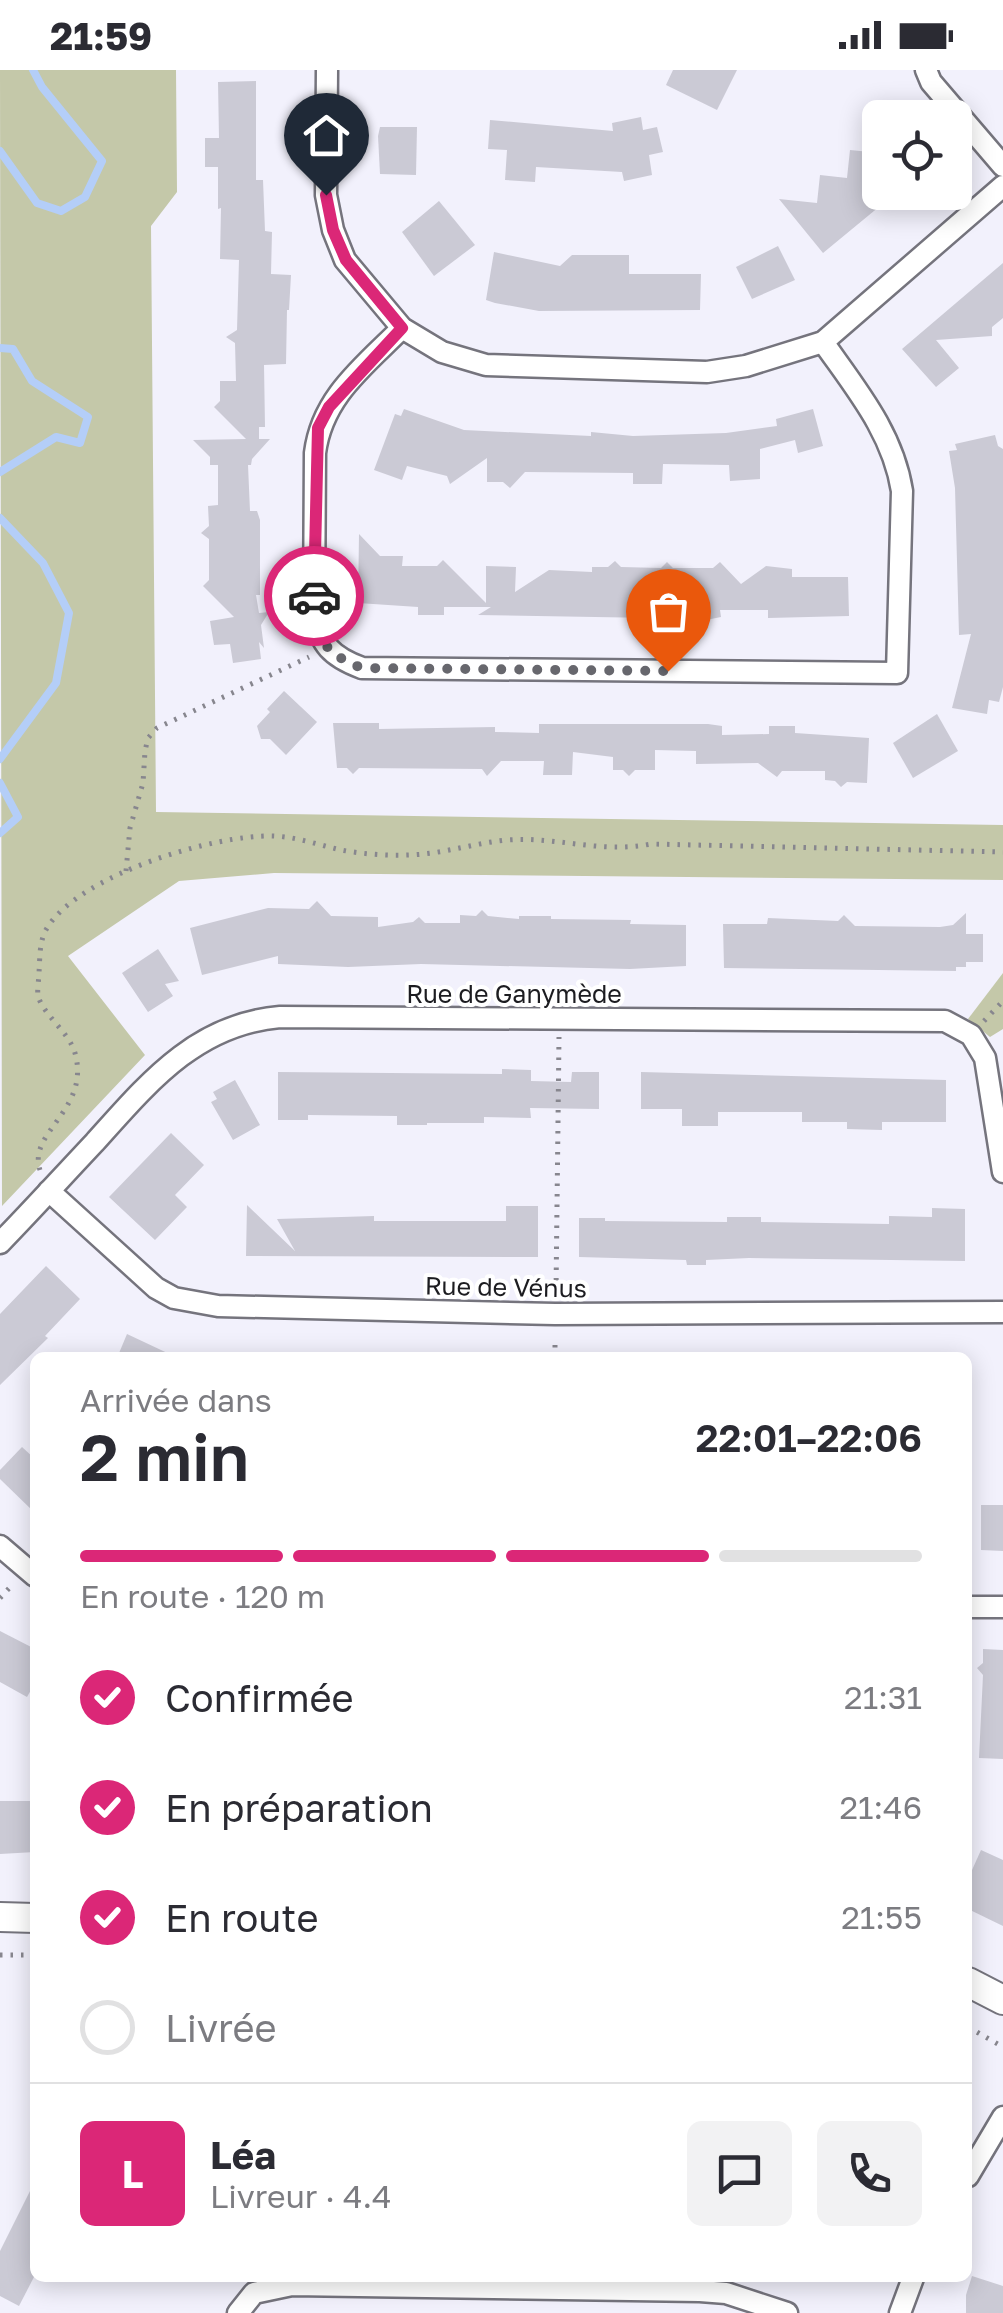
<!DOCTYPE html>
<html lang="fr">
<head>
<meta charset="utf-8">
<style>
	body { margin:0; font-family:"Golos Text",sans-serif; background:#f2f2f3; color:#2b2b33; height:100vh; display:flex; flex-direction:column; font-size:38px; white-space:nowrap }
	* { box-sizing:border-box; margin:0 }
	p { font-size:32px; color:#7c7c81 }
	.icon { flex:none; width:55px; height:55px; fill:none; stroke:currentColor; stroke-width:2; stroke-linecap:round; stroke-linejoin:round }
	.map { position:relative; flex:1; overflow:hidden }
	.side { position:absolute; left:30px; top:1282px; width:942px; height:930px; display:flex; flex-direction:column; background:#fff; border-radius:15px; box-shadow:0 5px 25px #0003 }
	.side>* { flex:none }
	.buttons { position:absolute; left:862px; top:30px; display:grid; gap:20px }
	.buttons a { display:grid; place-items:center; width:110px; height:110px; border-radius:15px; background:#fff; box-shadow:0 5px 25px #0003; font-size:50px }
	.pin { position:absolute; display:grid; place-items:center; width:85px; height:85px; color:#fff; margin:-102px -42px; border-radius:50% 50% 50% 0; rotate:-45deg; box-shadow:0 0 10px #0007 }
	.pin .icon { rotate:45deg }
	.courier { position:absolute; display:grid; place-items:center; width:100px; height:100px; margin:-50px; border:8px solid #db2777; border-radius:50%; background:#fff; color:#222; box-shadow:0 2px 12px #0007 }
	.head em { font-style:normal; font-weight:600 }
	.head div { display:flex; flex-direction:column-reverse }
	.head { display:flex; align-items:center; justify-content:space-between; height:170px; padding:0 50px }
	h1 { font-size:65px; font-weight:600; line-height:75px }
	.bar { display:grid; grid-template-columns:repeat(4,1fr); gap:15px 10px; align-content:center; height:120px; padding:0 50px }
	.bar i { height:12px; border-radius:8px; background:#e1e1e2 }
	.bar .active { background:#db2777 }
	.bar p { grid-column:span 4 }
	.line { display:flex; align-items:center; gap:25px; padding:0 50px; border-top:2px solid #e1e1e2 }
	.line div { flex:1 }
	.round { display:grid; place-items:center; flex:none; width:105px; height:105px; border-radius:15px; background:#f2f2f3 }
	ol { padding:0 50px; list-style:none }
	li { display:flex; align-items:center; gap:30px; height:110px }
	li p { margin-inline-start:auto }
	li .icon { padding:10px; border-radius:50%; background:#db2777; color:#fff; stroke-width:4 }
	li:last-child { color:#7c7c81 }
	li i { width:55px; height:55px; border:5px solid #e1e1e2; border-radius:50% }
	.status { display:flex; justify-content:space-between; align-items:center; height:70px; padding:0 50px; background:#fff; direction:ltr }
	.status svg { height:28px; fill:currentColor }
	.map>svg:first-child { display:block }
	.green { fill:#c4c8a9 }
	.lines { fill:none; stroke-linecap:round; stroke-linejoin:round }
	.stream { stroke:#b4cef8; stroke-width:8 }
	.building { fill:#cbcad5 }
	.street-casing { stroke:#75747d; stroke-width:25 }
	.secondary-casing { stroke:#75747d; stroke-width:32 }
	.path { stroke:#87868e; stroke-width:5; stroke-dasharray:2.5 8; stroke-linecap:butt }
	.street { stroke:#fff; stroke-width:20 }
	.secondary { stroke:#fff; stroke-width:28 }
	.done { stroke:#67676d; stroke-width:10; stroke-dasharray:0 18 }
	.route { stroke:#db2777; stroke-width:12 }
	.labels { text-anchor:middle; stroke-width:8; stroke-linejoin:round; paint-order:stroke }
	.street-label { font-size:25px; fill:#1c1c20; stroke:#fff }
</style>
</head>
<body>
<div class="status"><b>21:59</b><svg viewBox="0 0 49 12"><path d="M0 12V9h3v3zM5 12V6h3v6zM10 12V3h3v9zM15 12V0h3v12zM26 1h20v11H26zM47 4h2v5h-2z"/></svg></div>
<div class="map">
<svg width="1003" height="2243" viewBox="0 0 1003 2243">
	<rect width="100%" height="100%" fill="#f2f1fc"/>
	<!-- green -->
	<g class="green">
		<path d="M0,0H176L177,122L151,156L156,742L1003,755V810L274,803L179,811L68,886L145,985L2,1136Z"/>
		<path d="M1003,903V959L990,967L968,949Z"/>
	</g>
	<g class="lines">
		<!-- stream -->
		<g class="stream">
			<path d="M0,81L37,133L61,141L85,127L102,91L42,17L33,0"/>
			<path d="M0,278L13,279L32,311L88,347L80,373L56,367L0,402"/>
			<path d="M0,448L43,493L69,543L56,613L0,689"/>
			<path d="M0,713L18,747L0,763"/>
		</g>
	</g>
	<!-- building -->
	<g class="building">
		<path d="M673,0H737L717,40L666,15Z"/>
		<path d="M256,11V110H263L265,161L272,162L271,204L291,205L289,240H287L286,294L264,295L265,357H259V369H270L252,389L251,395H248L250,441H257L260,450V525H256L259,543L269,542L261,555L264,578L259,572L261,589L233,593L230,574L214,575L210,551L234,547L203,516L209,510V469L201,463L209,456L208,436L218,435V395H210V387L193,370L246,369L214,337L220,331V311H236L235,273L226,267L237,260L239,190L220,189L221,138L218,139V97H205V68H219L218,12Z"/>
		<path d="M641,47L643,60L657,57L663,82L649,85L652,105L624,111L622,102L536,97L535,112L505,110L507,80L488,79L490,50L613,61L612,53Z"/>
		<path d="M380,57H417L416,105L380,104L378,66Z"/>
		<path d="M850,80L880,83V136L823,183L779,129L817,133L820,105L847,108Z"/>
		<path d="M439,131L475,175L434,206L402,162Z"/>
		<path d="M778,176L795,210L752,229L736,197Z"/>
		<path d="M494,182L560,196L572,185H629V204H701L700,240L539,241L495,233L486,230Z"/>
		<path d="M1003,193V248L992,257V266L936,270L959,298L936,317L902,279Z"/>
		<path d="M404,339L464,360L591,366V362L633,366L726,363L777,356L776,349L813,339L823,376L798,383L795,370L760,379V409L730,411L729,395L663,394L662,414H633V403L525,402L510,418L503,412H487V388L450,414L447,406L407,396L402,410L374,400L395,344L401,346Z"/>
		<path d="M995,365L998,376L1003,379V617L999,632L989,630L987,644L952,638L971,564L959,565L955,418L949,381L957,380L955,374Z"/>
		<path d="M359,464L380,486H403L402,496H437L443,490L486,533V496L516,497L515,522L549,500L592,502V497H608L615,491L621,497L661,498L667,492L673,498H713L720,492L741,514L766,496L792,499V507H848L849,546L768,548V540H720L721,547L711,549L478,545L491,537H444V545H418V537L358,533Z"/>
		<path d="M284,621L317,652L286,685L270,669H261L257,656L270,642L267,639Z"/>
		<path d="M937,644L958,681L913,708L893,673Z"/>
		<path d="M333,653H379V659L495,657V662L539,663V654H708L722,656V665L769,664V656H795V663L869,668L867,713L847,712L841,717L835,711L825,710V701H782L777,707L758,693L696,694V681L655,680V700H635L629,706L623,700H613V687L573,682L572,705H543L544,691H501L487,706L482,699L359,698L353,704L347,698H337Z"/>
		<path d="M317,831L331,846L378,847V857L413,852L419,847L425,853H460V845L476,846L482,840L488,846L519,849V846H551V849L631,850L630,854L686,855V896L630,899L421,894L348,897L278,894V886L202,905L190,858L268,838L309,839Z"/>
		<path d="M966,843V864H983V892H966V897H956V901L724,898L723,854H767L768,848L838,851L844,845L855,856L940,857L953,855Z"/>
		<path d="M158,879L179,911L165,914L173,926L148,942L122,903Z"/>
		<path d="M502,999L531,1000V1011L571,1012L572,1002H599V1039L530,1038L531,1048L484,1047V1053H427V1055H397V1046L308,1045V1050H278V1002L502,1004Z"/>
		<path d="M641,1002L946,1010V1052H882V1060L847,1059V1052H802V1042H718V1056H682V1039H641Z"/>
		<path d="M235,1010L260,1055L233,1070L211,1032L217,1029L213,1022Z"/>
		<path d="M171,1063L204,1095L175,1125L187,1137L155,1170L109,1127Z"/>
		<path d="M247,1135L295,1181L277,1149L374,1146V1151H506V1136H538V1187L246,1186Z"/>
		<path d="M932,1138L965,1139V1191L749,1188L706,1190V1195H687L686,1190L579,1187V1148H605V1151L727,1152V1147H761V1152L889,1154V1146L932,1147Z"/>
		<path d="M46,1196L80,1229L45,1266L48,1268L0,1315V1244Z"/>
		<path d="M127,1264L178,1288H117Z"/>
		<path d="M22,1377L35,1389V1443L0,1409V1400Z"/>
		<path d="M981,1435H1003V1481L981,1480Z"/>
		<path d="M0,1561L35,1579V1613L27,1627L0,1612Z"/>
		<path d="M983,1579L1003,1580V1689L979,1688L983,1605L977,1598L983,1593Z"/>
		<path d="M0,1731H35V1782L0,1784Z"/>
		<path d="M981,1780L1003,1790V1856L968,1839V1809Z"/>
		<path d="M35,2111V2205L19,2236L0,2226V2181Z"/>
		<path d="M972,2206L1003,2216V2243H966V2225Z"/>
	</g>
	<g class="lines">
		<defs>
			<g id="street">
				<path d="M327,0L326,125L333,160L345,190L402,258L442,282L486,295L707,302L746,296L823,272L1003,116"/>
				<path d="M926,0L931,12L1003,96"/>
				<path d="M402,258C364,296 322,327 315,383L314,543C320,575 332,587 362,598L897,603L902,421C893,363 856,319 823,272"/>
				<path d="M49,1121L156,1218L174,1228L218,1236L555,1244L1003,1242"/>
				<path d="M0,1173C32,1140 63,1106 95,1072C148,1013 196,954 280,947L945,951L971,965L985,988L1003,1102"/>
				<path d="M0,1476L35,1506"/>
				<path d="M968,1537H1003"/>
				<path d="M968,2106L1003,2047"/>
				<path d="M238,2243L254,2223L292,2215L700,2221L726,2223L787,2243"/>
				<path d="M900,2243L913,2208"/>
			</g>
			<g id="secondary">
				<path d="M0,1847L35,1848"/>
				<path d="M968,1912L1003,1930"/>
			</g>
		</defs>
		<!-- street casing -->
		<use href="#street" class="street-casing"/>
		<!-- secondary casing -->
		<use href="#secondary" class="secondary-casing"/>
		<!-- path -->
		<g class="path">
			<path d="M126,801L130,758L143,713L145,681L148,668L157,658L309,587"/>
			<path d="M984,951L1003,931"/>
			<path d="M40,1100C27,1062 91,1040 75,983C69,962 44,946 38,926C37,919 39,909 39,903C40,888 39,871 47,858C79,805 214,764 274,766C297,767 319,775 341,780C363,784 387,786 409,785C443,784 474,773 507,770C557,766 599,784 651,774L1003,782"/>
			<path d="M556,1221L559,967"/>
			<path d="M555,1288V1267"/>
			<path d="M0,1528L14,1513"/>
			<path d="M0,1885H35"/>
			<path d="M968,1957L1003,1977"/>
		</g>
		<!-- street -->
		<use href="#street" class="street"/>
		<!-- secondary -->
		<use href="#secondary" class="secondary"/>
	</g>
	<g class="lines">
		<!-- done -->
		<path class="done" d="M314,526C314,567 323,583 362,598L668,601"/>
		<!-- route -->
		<path class="route" d="M314,526L318,358L329,337L402,258L346,190L333,160L326,125"/>
	</g>
	<g class="labels">
		<!-- street labels -->
		<g class="street-label">
			<text x="514" y="933">Rue de Ganymède</text>
			<text transform="translate(506 1217) rotate(1)" y="9">Rue de Vénus</text>
		</g>
	</g>
</svg>
<div class="buttons">
<a><svg class="icon" aria-label="locate" viewBox="0 0 24 24"><circle cx="12" cy="12" r="6"/><path d="M12 2v4M12 18v4M2 12h4M18 12h4"/></svg></a>
</div>
<div class="pin" style="left:668px;top:601px;background:#ea580c"><svg class="icon" aria-label="bag" viewBox="0 0 24 24"><path d="M5 8h14l-1 12H6zM9 8a3 3 0 0 1 6 0"/></svg></div>
<div class="pin" style="left:326px;top:125px;background:#1f2937"><svg class="icon" aria-label="home" viewBox="0 0 24 24"><path d="M3 11l9-7 9 7M6 9v11h12V9"/></svg></div>
<div class="courier" style="left:314px;top:526px"><svg class="icon" aria-label="car" viewBox="0 0 24 24"><path d="M5 17H2v-5l4-1 3-4h7l3 4 3 1v5h-3M9 17h6M6 11h13"/><circle cx="7" cy="17" r="2"/><circle cx="17" cy="17" r="2"/></svg></div>
<section class="side">
<div class="head"><div><h1>2 min</h1><p>Arrivée dans</p></div><em>22:01–22:06</em></div>
<div class="bar"><i class="active"></i><i class="active"></i><i class="active"></i><i></i><p>En route · 120 m</p></div>
<ol>
<li><svg class="icon" aria-label="check" viewBox="0 0 24 24"><path d="M5 12l5 5 9-10"/></svg>Confirmée<p>21:31</p></li>
<li><svg class="icon" aria-label="check" viewBox="0 0 24 24"><path d="M5 12l5 5 9-10"/></svg>En préparation<p>21:46</p></li>
<li><svg class="icon" aria-label="check" viewBox="0 0 24 24"><path d="M5 12l5 5 9-10"/></svg>En route<p>21:55</p></li>
<li><i></i>Livrée</li>
</ol>
<div class="line" style="height:180px"><b class="round" style="background:#db2777;color:#fff">L</b><div><b>Léa</b><p>Livreur · 4.4</p></div><a class="round"><svg class="icon" aria-label="chat" viewBox="0 0 24 24"><path d="M4 5h16v11H9l-5 4z"/></svg></a><a class="round"><svg class="icon" aria-label="phone" viewBox="0 0 24 24"><path d="M5 4h4l2 5-3 2q2 4 5 5l2-3 5 2v4C11 20 4 13 5 4z"/></svg></a></div>
</section>
</div>
</body>
</html>
